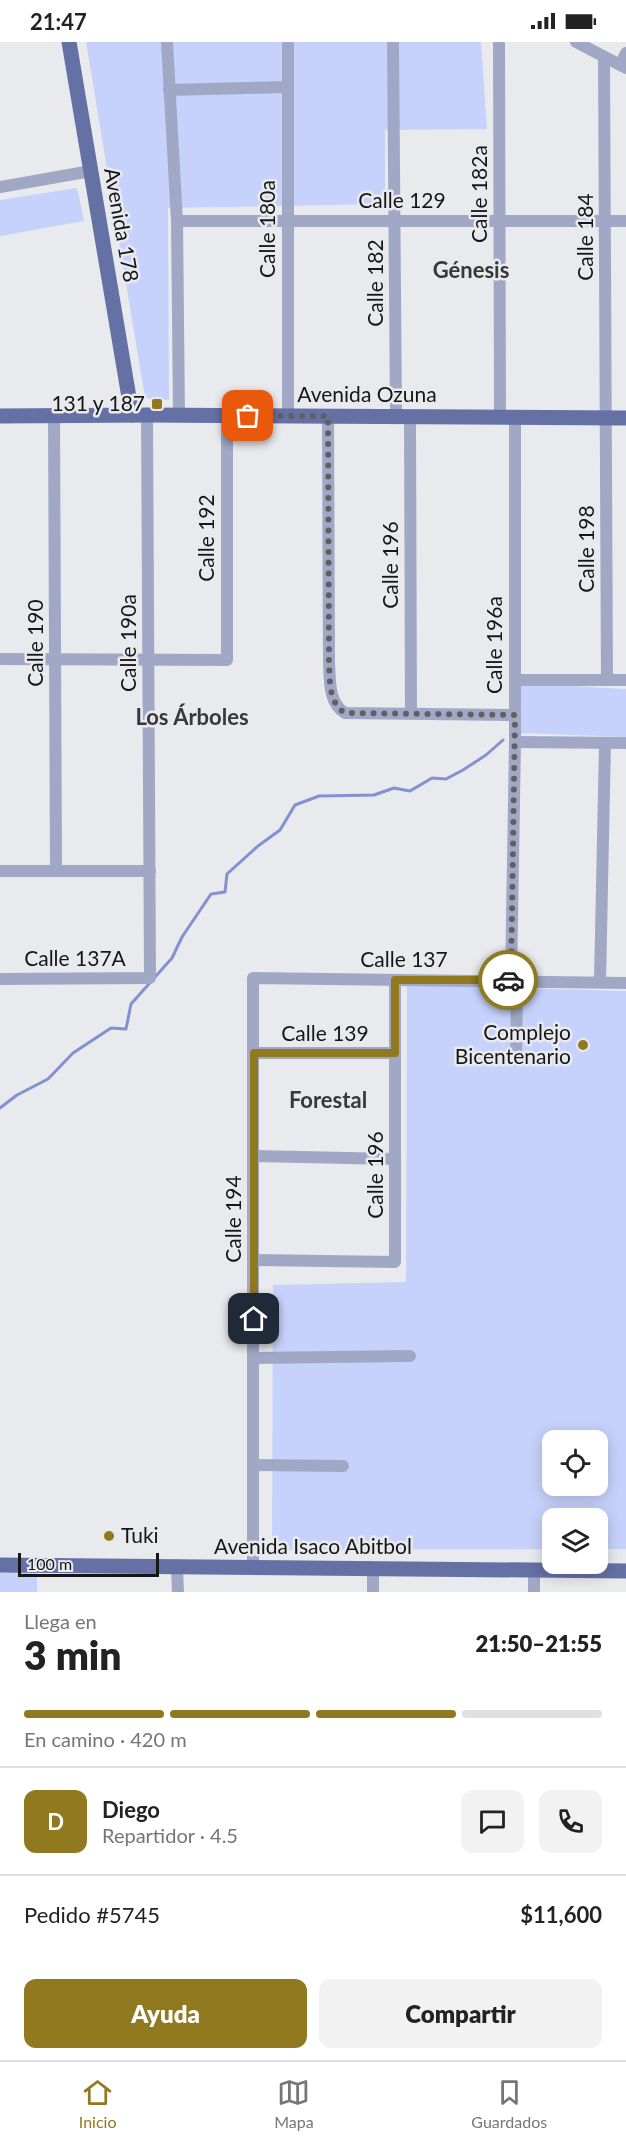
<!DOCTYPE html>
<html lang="es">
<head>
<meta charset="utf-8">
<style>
	body { margin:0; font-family:Lato,sans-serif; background:#f2f2f2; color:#222; height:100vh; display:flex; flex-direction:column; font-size:22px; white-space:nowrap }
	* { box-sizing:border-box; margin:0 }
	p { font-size:20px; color:#767676 }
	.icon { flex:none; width:33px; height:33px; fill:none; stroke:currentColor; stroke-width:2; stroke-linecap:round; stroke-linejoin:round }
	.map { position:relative; height:1550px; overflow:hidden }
	.panel { display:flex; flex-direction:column; background:#fff; flex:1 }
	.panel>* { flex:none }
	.buttons { position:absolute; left:542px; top:1388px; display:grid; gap:12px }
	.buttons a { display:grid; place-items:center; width:66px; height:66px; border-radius:12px; background:#fff; box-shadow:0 3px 15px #0003; font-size:30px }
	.scale { position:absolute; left:18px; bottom:15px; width:141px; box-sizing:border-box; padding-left:6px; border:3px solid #161618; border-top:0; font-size:16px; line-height:21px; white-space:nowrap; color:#161618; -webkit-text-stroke:4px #e8eaee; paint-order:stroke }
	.pin { position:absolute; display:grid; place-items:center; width:51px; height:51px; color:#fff; margin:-26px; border-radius:12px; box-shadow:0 3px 9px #0006 }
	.courier { position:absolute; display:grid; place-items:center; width:60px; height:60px; margin:-30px; border:4px solid #90791f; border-radius:50%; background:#fff; color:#222; box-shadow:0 2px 8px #0007 }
	.summary em { font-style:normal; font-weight:800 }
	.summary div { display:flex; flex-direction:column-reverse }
	.summary { display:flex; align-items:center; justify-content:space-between; height:102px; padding:0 24px }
	h1 { font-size:39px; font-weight:800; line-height:45px }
	.bar { display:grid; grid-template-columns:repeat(4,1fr); gap:9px 6px; align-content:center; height:72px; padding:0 24px }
	.bar i { height:8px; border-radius:4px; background:#e0e0e0 }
	.bar .on { background:#90791f }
	.bar p { grid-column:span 4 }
	.line { display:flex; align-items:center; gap:15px; padding:0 24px; border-top:2px solid #e0e0e0 }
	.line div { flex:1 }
	.round { display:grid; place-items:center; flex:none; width:63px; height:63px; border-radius:12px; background:#f2f2f2 }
	.action { display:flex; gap:12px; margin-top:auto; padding:12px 24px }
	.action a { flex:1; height:69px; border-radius:12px; background:#90791f; color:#fff; font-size:24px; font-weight:800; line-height:69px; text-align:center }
	.action a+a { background:#f2f2f2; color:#222 }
	.status { display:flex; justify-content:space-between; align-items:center; height:42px; padding:0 30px; background:#fff; direction:ltr }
	.status svg { height:16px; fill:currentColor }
	.menu { display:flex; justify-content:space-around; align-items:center; height:84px; border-top:2px solid #e0e0e0; background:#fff; font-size:16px; color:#767676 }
	.menu a { display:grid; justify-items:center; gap:3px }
	.menu .on { color:#90791f }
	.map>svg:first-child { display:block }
	.green { fill:#c7d2fc; fill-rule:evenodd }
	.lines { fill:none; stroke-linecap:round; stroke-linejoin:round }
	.stream { stroke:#8391d1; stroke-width:3 }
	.minor { stroke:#a1a8c6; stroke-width:12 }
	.major { stroke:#6570a5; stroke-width:15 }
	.done { stroke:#606063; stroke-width:6; stroke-dasharray:0 10.8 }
	.route { stroke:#90791f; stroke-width:8 }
	.poi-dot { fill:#90791f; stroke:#e8eaee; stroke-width:2 }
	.labels { text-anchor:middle; stroke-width:5; stroke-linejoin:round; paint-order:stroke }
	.street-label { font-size:21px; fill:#161618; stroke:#e8eaee }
	.poi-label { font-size:21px; fill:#161618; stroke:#e8eaee; text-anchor:end }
	.neighbourhood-label { font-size:22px; font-weight:bold; fill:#37383b; stroke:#e8eaee }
</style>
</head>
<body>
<div class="status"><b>21:47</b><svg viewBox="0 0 49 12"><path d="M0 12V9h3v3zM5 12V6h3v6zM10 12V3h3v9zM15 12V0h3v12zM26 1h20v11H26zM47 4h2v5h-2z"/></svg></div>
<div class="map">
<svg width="626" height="1550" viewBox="0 0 626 1550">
	<rect width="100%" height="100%" fill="#e8eaee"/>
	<!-- green -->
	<g class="green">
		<path d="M86,0H481L487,87L385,88V162L168,166L169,358L145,356Z"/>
		<path d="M76,146L78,150L84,179L0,194V158Z"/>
		<path d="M519,641L626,647V695L520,691Z"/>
		<path d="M407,943L626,949V1507H597V1476H552V1507L272,1508L273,1243L406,1240ZM552,1398H597V1443H552Z"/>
		<path d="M0,1529L37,1531V1550H0Z"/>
	</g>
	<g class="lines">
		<!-- stream -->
		<path class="stream" d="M0,1066L17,1053L48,1037L73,1011L111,986L126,987L131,962L172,916L182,895L211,852L225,850L227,832L258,804L280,788L295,763L319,754L374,753L394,746L410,749L432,736L446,737L463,728L486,713L503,698"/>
		<!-- minor -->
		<g class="minor">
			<path d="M167,0L177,179L179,373"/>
			<path d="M288,0V374"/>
			<path d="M393,0L396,374"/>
			<path d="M499,0L500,375"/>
			<path d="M576,0L626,26"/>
			<path d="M604,15L607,638"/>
			<path d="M620,23L626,11"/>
			<path d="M169,48L288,45"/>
			<path d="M0,145L91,129"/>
			<path d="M177,179H626"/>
			<path d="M54,374L56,829"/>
			<path d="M328,374L329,620C330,637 328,661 345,671L515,673"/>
			<path d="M410,375L411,671"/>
			<path d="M0,617L227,618V374"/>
			<path d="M515,638H626"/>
			<path d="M515,700L626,701"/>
			<path d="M0,829H150"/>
			<path d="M0,937L150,936L147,373"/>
			<path d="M511,938L515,700V375"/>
			<path d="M600,940L605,701"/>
			<path d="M254,1011H395"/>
			<path d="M516,1018L517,939"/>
			<path d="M254,1114L395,1117"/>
			<path d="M254,1218L395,1220V938"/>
			<path d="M254,1316L410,1314"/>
			<path d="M253,1423L343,1424"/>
			<path d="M177,1526L178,1550"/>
			<path d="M253,1526V936L626,941"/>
			<path d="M373,1526V1550"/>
			<path d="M534,1528V1550"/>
		</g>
		<!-- major -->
		<g class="major">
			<path d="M69,0L132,373"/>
			<path d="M0,374L147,373L626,376"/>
			<path d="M0,1523L626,1529"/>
		</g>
	</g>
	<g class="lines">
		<!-- done -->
		<path class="done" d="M248,374H328L329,620C330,637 328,661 345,671L515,673L511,938H508"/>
		<!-- route -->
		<path class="route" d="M254,1277V1011H395V938H508"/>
	</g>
	<!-- markers -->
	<g class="poi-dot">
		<rect x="151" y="356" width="12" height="12" rx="3"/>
		<circle cx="583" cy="1003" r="6"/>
		<circle cx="109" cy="1494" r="6"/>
	</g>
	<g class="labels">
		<!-- street labels -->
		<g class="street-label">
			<text transform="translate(480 152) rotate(-90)" y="7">Calle 182a</text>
			<text x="402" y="166">Calle 129</text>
			<text transform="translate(121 183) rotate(80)" y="7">Avenida 178</text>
			<text transform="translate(268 187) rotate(-90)" y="7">Calle 180a</text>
			<text transform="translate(586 195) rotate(-90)" y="7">Calle 184</text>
			<text transform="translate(376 241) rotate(-90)" y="7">Calle 182</text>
			<text x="367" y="360">Avenida Ozuna</text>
			<text transform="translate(207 496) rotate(-90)" y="7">Calle 192</text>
			<text transform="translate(587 507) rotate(-90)" y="7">Calle 198</text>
			<text transform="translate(391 523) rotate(-90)" y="7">Calle 196</text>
			<text transform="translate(36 601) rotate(-90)" y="7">Calle 190</text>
			<text transform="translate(129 601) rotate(-90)" y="7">Calle 190a</text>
			<text transform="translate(495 603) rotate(-90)" y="7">Calle 196a</text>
			<text x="75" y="924">Calle 137A</text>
			<text x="404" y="925">Calle 137</text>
			<text x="325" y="999">Calle 139</text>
			<text transform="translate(376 1133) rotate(-90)" y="7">Calle 196</text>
			<text transform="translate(234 1177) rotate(-90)" y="7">Calle 194</text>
			<text x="313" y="1512">Avenida Isaco Abitbol</text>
		</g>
		<!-- poi labels -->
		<g class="poi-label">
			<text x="145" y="369">131 y 187</text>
			<text x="571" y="998">Complejo<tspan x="571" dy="24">Bicentenario</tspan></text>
			<text x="121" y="1501" text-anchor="start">Tuki</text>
		</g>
		<!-- neighbourhood labels -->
		<g class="neighbourhood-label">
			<text x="471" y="236">Génesis</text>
			<text x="192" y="683">Los Árboles</text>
			<text x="328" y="1066">Forestal</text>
		</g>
	</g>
</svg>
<div class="buttons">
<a><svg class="icon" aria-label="locate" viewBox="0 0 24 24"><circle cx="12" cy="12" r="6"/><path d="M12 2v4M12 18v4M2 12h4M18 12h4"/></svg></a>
<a><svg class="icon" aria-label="layers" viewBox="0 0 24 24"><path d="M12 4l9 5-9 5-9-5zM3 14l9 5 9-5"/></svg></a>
</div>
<div class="scale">100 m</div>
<div class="pin" style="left:248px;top:374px;background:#ea580c"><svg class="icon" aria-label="bag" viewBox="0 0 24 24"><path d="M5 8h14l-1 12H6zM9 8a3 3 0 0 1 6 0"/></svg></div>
<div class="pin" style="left:254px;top:1277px;background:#1f2937"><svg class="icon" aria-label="home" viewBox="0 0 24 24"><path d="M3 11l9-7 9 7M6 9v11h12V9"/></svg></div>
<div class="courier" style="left:508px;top:938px"><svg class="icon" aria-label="car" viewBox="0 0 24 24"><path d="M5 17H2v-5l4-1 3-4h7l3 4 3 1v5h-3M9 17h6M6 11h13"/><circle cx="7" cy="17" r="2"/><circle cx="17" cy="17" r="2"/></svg></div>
</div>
<section class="panel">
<div class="summary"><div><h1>3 min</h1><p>Llega en</p></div><em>21:50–21:55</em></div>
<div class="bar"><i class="on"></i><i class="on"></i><i class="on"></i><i></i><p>En camino · 420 m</p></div>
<div class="line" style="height:108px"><b class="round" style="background:#90791f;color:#fff">D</b><div><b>Diego</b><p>Repartidor · 4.5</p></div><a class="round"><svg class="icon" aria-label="chat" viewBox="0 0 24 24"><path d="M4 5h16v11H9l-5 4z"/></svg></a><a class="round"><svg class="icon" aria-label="phone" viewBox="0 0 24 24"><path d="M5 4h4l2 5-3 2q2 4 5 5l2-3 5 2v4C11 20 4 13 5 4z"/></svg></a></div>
<div class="line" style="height:78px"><div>Pedido #5745</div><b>$11,600</b></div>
<div class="action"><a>Ayuda</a><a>Compartir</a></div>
</section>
<nav class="menu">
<a class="on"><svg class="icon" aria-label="home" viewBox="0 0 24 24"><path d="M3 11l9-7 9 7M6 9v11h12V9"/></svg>Inicio</a>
<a><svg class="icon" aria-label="map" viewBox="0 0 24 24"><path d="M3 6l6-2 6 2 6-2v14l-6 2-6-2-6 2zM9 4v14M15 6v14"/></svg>Mapa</a>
<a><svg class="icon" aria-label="saved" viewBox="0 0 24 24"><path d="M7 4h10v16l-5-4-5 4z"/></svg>Guardados</a>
</nav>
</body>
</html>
